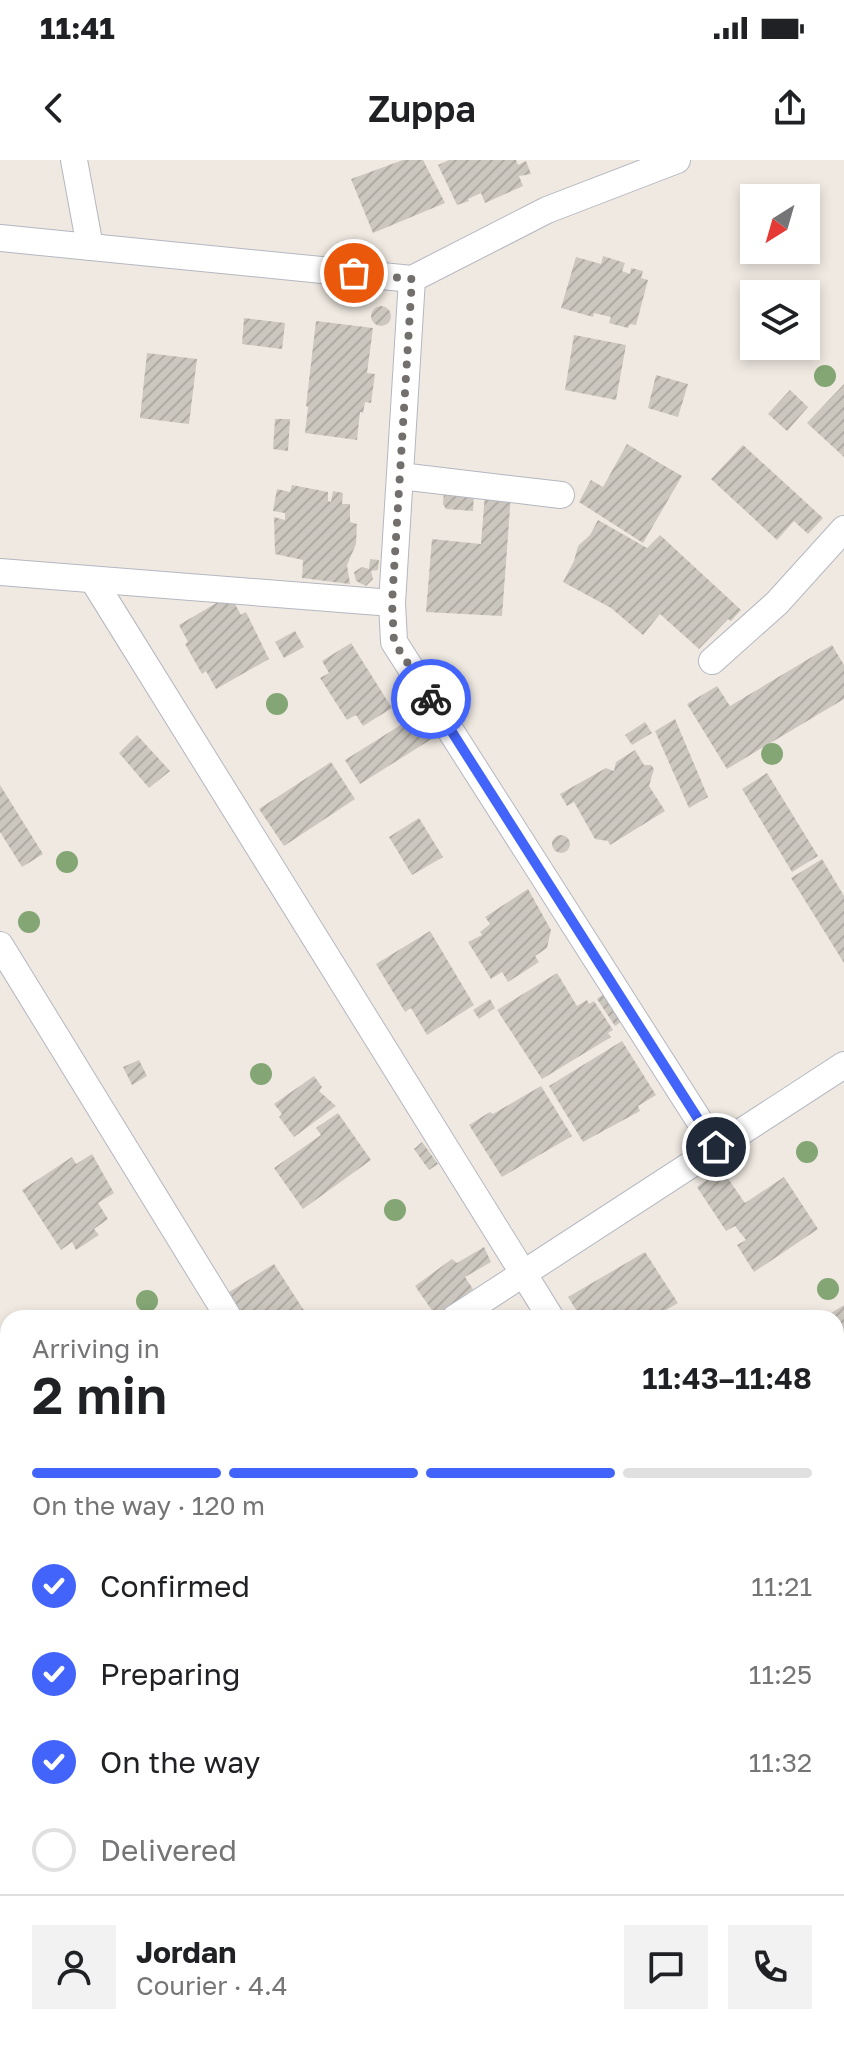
<!DOCTYPE html>
<html lang="en">
<head>
<meta charset="utf-8">
<style>
	body { margin:0; font-family:"Golos Text",sans-serif; background:#f2f2f2; color:#202124; height:100vh; display:flex; flex-direction:column; font-size:30px; white-space:nowrap }
	* { box-sizing:border-box; margin:0 }
	p { font-size:26px; color:#757577 }
	.icon { flex:none; width:44px; height:44px; fill:none; stroke:currentColor; stroke-width:2; stroke-linecap:round; stroke-linejoin:round }
	.map { position:relative; flex:1; overflow:hidden }
	.panel { position:absolute; left:0px; top:1150px; width:844px; height:744px; display:flex; flex-direction:column; background:#fff; border-radius:24px 24px 0 0; box-shadow:0 4px 12px #0003 }
	.panel>* { flex:none }
	.needle { width:52px; rotate:217deg }
	.tools { position:absolute; left:740px; top:24px; display:grid; gap:16px }
	.tools a { display:grid; place-items:center; width:80px; height:80px; border-radius:0px; background:#fff; box-shadow:0 4px 12px #0003; font-size:40px }
	.pin { position:absolute; display:grid; place-items:center; width:68px; height:68px; color:#fff; margin:-34px; border:4px solid #fff; border-radius:50%; box-shadow:0 2px 8px #0007 }
	.courier { position:absolute; display:grid; place-items:center; width:80px; height:80px; margin:-40px; border:6px solid #4264fb; border-radius:50%; background:#fff; color:#222; box-shadow:0 2px 10px #0007 }
	.summary em { font-style:normal; font-weight:600 }
	.summary div { display:flex; flex-direction:column-reverse }
	.summary { display:flex; align-items:center; justify-content:space-between; height:136px; padding:0 32px }
	h1 { font-size:52px; font-weight:600; line-height:60px }
	.bar { display:grid; grid-template-columns:repeat(4,1fr); gap:12px 8px; align-content:center; height:96px; padding:0 32px }
	.bar i { height:10px; border-radius:6px; background:#e0e0e0 }
	.bar .selected { background:#4264fb }
	.bar p { grid-column:span 4 }
	.line { display:flex; align-items:center; gap:20px; padding:0 32px; border-top:2px solid #e0e0e0 }
	.line div { flex:1 }
	.round { display:grid; place-items:center; flex:none; width:84px; height:84px; border-radius:0px; background:#f2f2f2 }
	ol { padding:0 32px; list-style:none }
	li { display:flex; align-items:center; gap:24px; height:88px }
	li p { margin-inline-start:auto }
	li .icon { padding:8px; border-radius:50%; background:#4264fb; color:#fff; stroke-width:4 }
	li:last-child { color:#757577 }
	li i { width:44px; height:44px; border:4px solid #e0e0e0; border-radius:50% }
	.status { display:flex; justify-content:space-between; align-items:center; height:56px; padding:0 40px; background:#fff; direction:ltr }
	.status svg { height:22px; fill:currentColor }
	header { display:flex; justify-content:space-between; align-items:center; height:104px; padding:0 32px; background:#fff; font-size:36px; font-weight:600 }
	.map>svg:first-child { display:block }
	.building { fill:url(#building-hatch) }
	.lines { fill:none; stroke-linecap:round; stroke-linejoin:round }
	.street-casing { stroke:#b4b7c1; stroke-width:28 }
	.street { stroke:#fff; stroke-width:26 }
	.tree { fill:#84a574 }
	.done { stroke:#726f6d; stroke-width:8; stroke-dasharray:0 14.4 }
	.route { stroke:#4264fb; stroke-width:10 }
</style>
</head>
<body>
<div class="status"><b>11:41</b><svg viewBox="0 0 49 12"><path d="M0 12V9h3v3zM5 12V6h3v6zM10 12V3h3v9zM15 12V0h3v12zM26 1h20v11H26zM47 4h2v5h-2z"/></svg></div>
<header><svg class="icon" aria-label="back" viewBox="0 0 24 24"><path d="M15 5l-7 7 7 7"/></svg>Zuppa<svg class="icon" aria-label="share" viewBox="0 0 24 24"><path d="M12 15V3M7 8l5-5 5 5M5 13v7h14v-7"/></svg></header>
<div class="map">
<svg width="844" height="1894" viewBox="0 0 844 1894">
	<defs>
		<pattern id="building-hatch" width="6" height="6" patternUnits="userSpaceOnUse" patternTransform="scale(2)"><rect width="6" height="6" fill="#cbc7bf"/><path d="M-1 1l2-2M0 6l6-6M5 7l2-2" fill="none" stroke="#afaba4"/></pattern>
	</defs>
	<rect width="100%" height="100%" fill="#efe9e1"/>
	<!-- building -->
	<g class="building">
		<path d="M403,0H423L445,43L373,73L351,19Z"/>
		<path d="M449,0H516L518,5L526,1L531,14L519,16L523,26L485,43L481,33L468,39L469,41L457,45L438,5Z"/>
		<path d="M603,96L625,103L622,111L630,114L631,108L643,111L641,118L648,120L636,165L630,164L628,168L609,163L611,157L594,153L593,157L561,148L576,97L601,104Z"/>
		<circle cx="381" cy="156" r="10"/>
		<path d="M244,158L285,163L282,189L242,184Z"/>
		<path d="M316,161L373,168L367,213L375,214L371,243L365,242L363,253L360,252L357,280L305,273L308,247L306,246Z"/>
		<path d="M574,175L626,185L616,240L565,230Z"/>
		<path d="M147,193L197,199L189,264L140,258Z"/>
		<path d="M656,215L688,224L678,257L648,248Z"/>
		<path d="M844,224V297L807,263Z"/>
		<path d="M790,230L808,247L787,271L768,254Z"/>
		<path d="M275,259H290L288,291L273,289Z"/>
		<path d="M627,284L682,316L643,383L579,342L591,320L603,327Z"/>
		<path d="M743,285L823,358L808,374L794,361L777,380L711,319Z"/>
		<path d="M292,325L328,332V341L331,342L333,331L343,333L342,344H350V362L357,364L356,384L347,405L350,424L302,418L303,400L275,394L274,357L285,360V353L273,351L277,329L290,332Z"/>
		<path d="M444,330L474,333L473,351L446,349L443,344Z"/>
		<path d="M485,333L511,335L502,456L426,452L432,379L481,384Z"/>
		<path d="M598,360L647,388L660,375L741,450L731,461L728,459L699,489L660,454L643,475L611,448L563,422L574,401L578,386L590,375Z"/>
		<path d="M370,399L379,400L378,410L371,411L373,419L366,426L356,421L354,412L362,407L369,409Z"/>
		<path d="M230,435L241,455L246,452L269,499L216,529L206,511L202,514L185,484L188,482L179,465Z"/>
		<path d="M295,471L304,487L284,498L275,482Z"/>
		<path d="M351,483L392,548L363,566L356,555L347,560L320,518L329,513L322,501Z"/>
		<path d="M832,485L844,505V539L727,609L687,544L717,526L730,546Z"/>
		<path d="M423,551L438,575L360,624L345,600Z"/>
		<path d="M675,559L708,637L689,648L655,571Z"/>
		<path d="M645,562L652,573L632,585L625,575Z"/>
		<path d="M137,575L170,611L149,628L119,593Z"/>
		<path d="M635,590L644,605H651L654,609L649,626L665,651L610,685L608,681L595,679L574,642L567,646L560,634L606,608L614,611L616,602Z"/>
		<path d="M331,602L355,639L284,686L259,649Z"/>
		<path d="M767,613L818,696L792,712L742,629Z"/>
		<path d="M0,625L43,694L22,707L0,672Z"/>
		<path d="M419,658L443,697L412,715L389,677Z"/>
		<circle cx="561" cy="684" r="9"/>
		<path d="M822,699L844,736V803L791,718Z"/>
		<path d="M528,729L551,770L547,788L535,796L539,802L508,822L502,812L491,819L468,782L482,775L480,772L490,764L485,757Z"/>
		<path d="M430,771L474,845L427,875L411,848L405,852L376,804Z"/>
		<path d="M557,813L577,846L587,840L589,844L594,841L613,870L608,873L611,877L542,919L497,850Z"/>
		<path d="M606,832L624,860L615,866L597,839Z"/>
		<path d="M490,839L495,848L479,859L473,850Z"/>
		<path d="M622,881L656,935L638,946L640,951L583,982L549,926Z"/>
		<path d="M139,900L147,916L132,925L123,907Z"/>
		<path d="M314,916L322,927L319,931L336,946L294,977L279,957L282,954L274,944Z"/>
		<path d="M541,926L572,976L502,1017L469,965L490,952L493,954Z"/>
		<path d="M338,953L371,1000L303,1049L274,1008L321,975L316,968Z"/>
		<path d="M422,982L438,1004L429,1010L414,989Z"/>
		<path d="M92,994L114,1033L98,1043L108,1059L94,1069L99,1075L76,1090L72,1082L61,1090L22,1030L72,997L76,1004Z"/>
		<path d="M722,1010L745,1043L784,1017L818,1069L754,1112L737,1085L746,1080L735,1066L726,1071L697,1027Z"/>
		<path d="M484,1087L491,1102L465,1117L473,1129L436,1156L415,1126L452,1099L457,1103Z"/>
		<path d="M645,1092L678,1143L652,1158H581L568,1137Z"/>
		<path d="M274,1104L307,1155L303,1158H235L221,1137Z"/>
		<path d="M844,1145V1197L836,1184V1158H823Z"/>
		<path d="M836,1213L844,1225V1308L836,1296Z"/>
		<path d="M844,1531V1588L836,1575V1536Z"/>
		<path d="M0,1621L8,1634V1723L0,1711Z"/>
		<path d="M844,1745V1837L838,1840L836,1749Z"/>
	</g>
	<g class="lines">
		<defs>
			<g id="street">
				<path d="M74,0L90,87"/>
				<path d="M0,78L412,119L547,50L677,0"/>
				<path d="M412,119L392,443L394,482L716,987"/>
				<path d="M400,316L561,335"/>
				<path d="M0,412L392,443"/>
				<path d="M93,420L551,1158"/>
				<path d="M712,501L777,443L844,369"/>
				<path d="M0,785L229,1158"/>
				<path d="M455,1158L844,905"/>
				<path d="M0,1455L8,1467"/>
				<path d="M836,1618L844,1631"/>
				<path d="M836,1704L844,1699"/>
				<path d="M49,1886L54,1894"/>
				<path d="M283,1886L288,1894"/>
				<path d="M529,1894L542,1886"/>
			</g>
		</defs>
		<!-- street casing -->
		<use href="#street" class="street-casing"/>
		<!-- street -->
		<use href="#street" class="street"/>
	</g>
	<!-- trees -->
	<g class="tree">
		<circle cx="825" cy="216" r="11"/>
		<circle cx="277" cy="544" r="11"/>
		<circle cx="772" cy="594" r="11"/>
		<circle cx="67" cy="702" r="11"/>
		<circle cx="29" cy="762" r="11"/>
		<circle cx="261" cy="914" r="11"/>
		<circle cx="807" cy="992" r="11"/>
		<circle cx="395" cy="1050" r="11"/>
		<circle cx="828" cy="1129" r="11"/>
		<circle cx="147" cy="1141" r="11"/>
	</g>
	<g class="lines">
		<!-- done -->
		<path class="done" d="M354,113L412,119L392,443L394,482L431,539"/>
		<!-- route -->
		<path class="route" d="M431,539L716,987"/>
	</g>
</svg>
<div class="tools">
<a><svg class="needle" viewBox="-14 -14 28 28"><path d="M0-13l5 13h-10z" fill="#e53935"/><path d="M0 13l5-13h-10z" fill="#757577"/></svg></a>
<a><svg class="icon" aria-label="layers" viewBox="0 0 24 24"><path d="M12 4l9 5-9 5-9-5zM3 14l9 5 9-5"/></svg></a>
</div>
<div class="pin" style="left:354px;top:113px;background:#ea580c"><svg class="icon" aria-label="bag" viewBox="0 0 24 24"><path d="M5 8h14l-1 12H6zM9 8a3 3 0 0 1 6 0"/></svg></div>
<div class="pin" style="left:716px;top:987px;background:#1f2937"><svg class="icon" aria-label="home" viewBox="0 0 24 24"><path d="M3 11l9-7 9 7M6 9v11h12V9"/></svg></div>
<div class="courier" style="left:431px;top:539px"><svg class="icon" aria-label="bike" viewBox="0 0 24 24"><circle cx="6" cy="16" r="4"/><circle cx="18" cy="16" r="4"/><path d="M6 16l4-8h5l3 8M10 8l3 8H6M13 5h3"/></svg></div>
<section class="panel">
<div class="summary"><div><h1>2 min</h1><p>Arriving in</p></div><em>11:43–11:48</em></div>
<div class="bar"><i class="selected"></i><i class="selected"></i><i class="selected"></i><i></i><p>On the way · 120 m</p></div>
<ol>
<li><svg class="icon" aria-label="check" viewBox="0 0 24 24"><path d="M5 12l5 5 9-10"/></svg>Confirmed<p>11:21</p></li>
<li><svg class="icon" aria-label="check" viewBox="0 0 24 24"><path d="M5 12l5 5 9-10"/></svg>Preparing<p>11:25</p></li>
<li><svg class="icon" aria-label="check" viewBox="0 0 24 24"><path d="M5 12l5 5 9-10"/></svg>On the way<p>11:32</p></li>
<li><i></i>Delivered</li>
</ol>
<div class="line" style="height:144px"><a class="round"><svg class="icon" aria-label="person" viewBox="0 0 24 24"><circle cx="12" cy="8" r="4"/><path d="M4 21q1-7 8-7t8 7"/></svg></a><div><b>Jordan</b><p>Courier · 4.4</p></div><a class="round"><svg class="icon" aria-label="chat" viewBox="0 0 24 24"><path d="M4 5h16v11H9l-5 4z"/></svg></a><a class="round"><svg class="icon" aria-label="phone" viewBox="0 0 24 24"><path d="M5 4h4l2 5-3 2q2 4 5 5l2-3 5 2v4C11 20 4 13 5 4z"/></svg></a></div>
</section>
</div>
</body>
</html>
